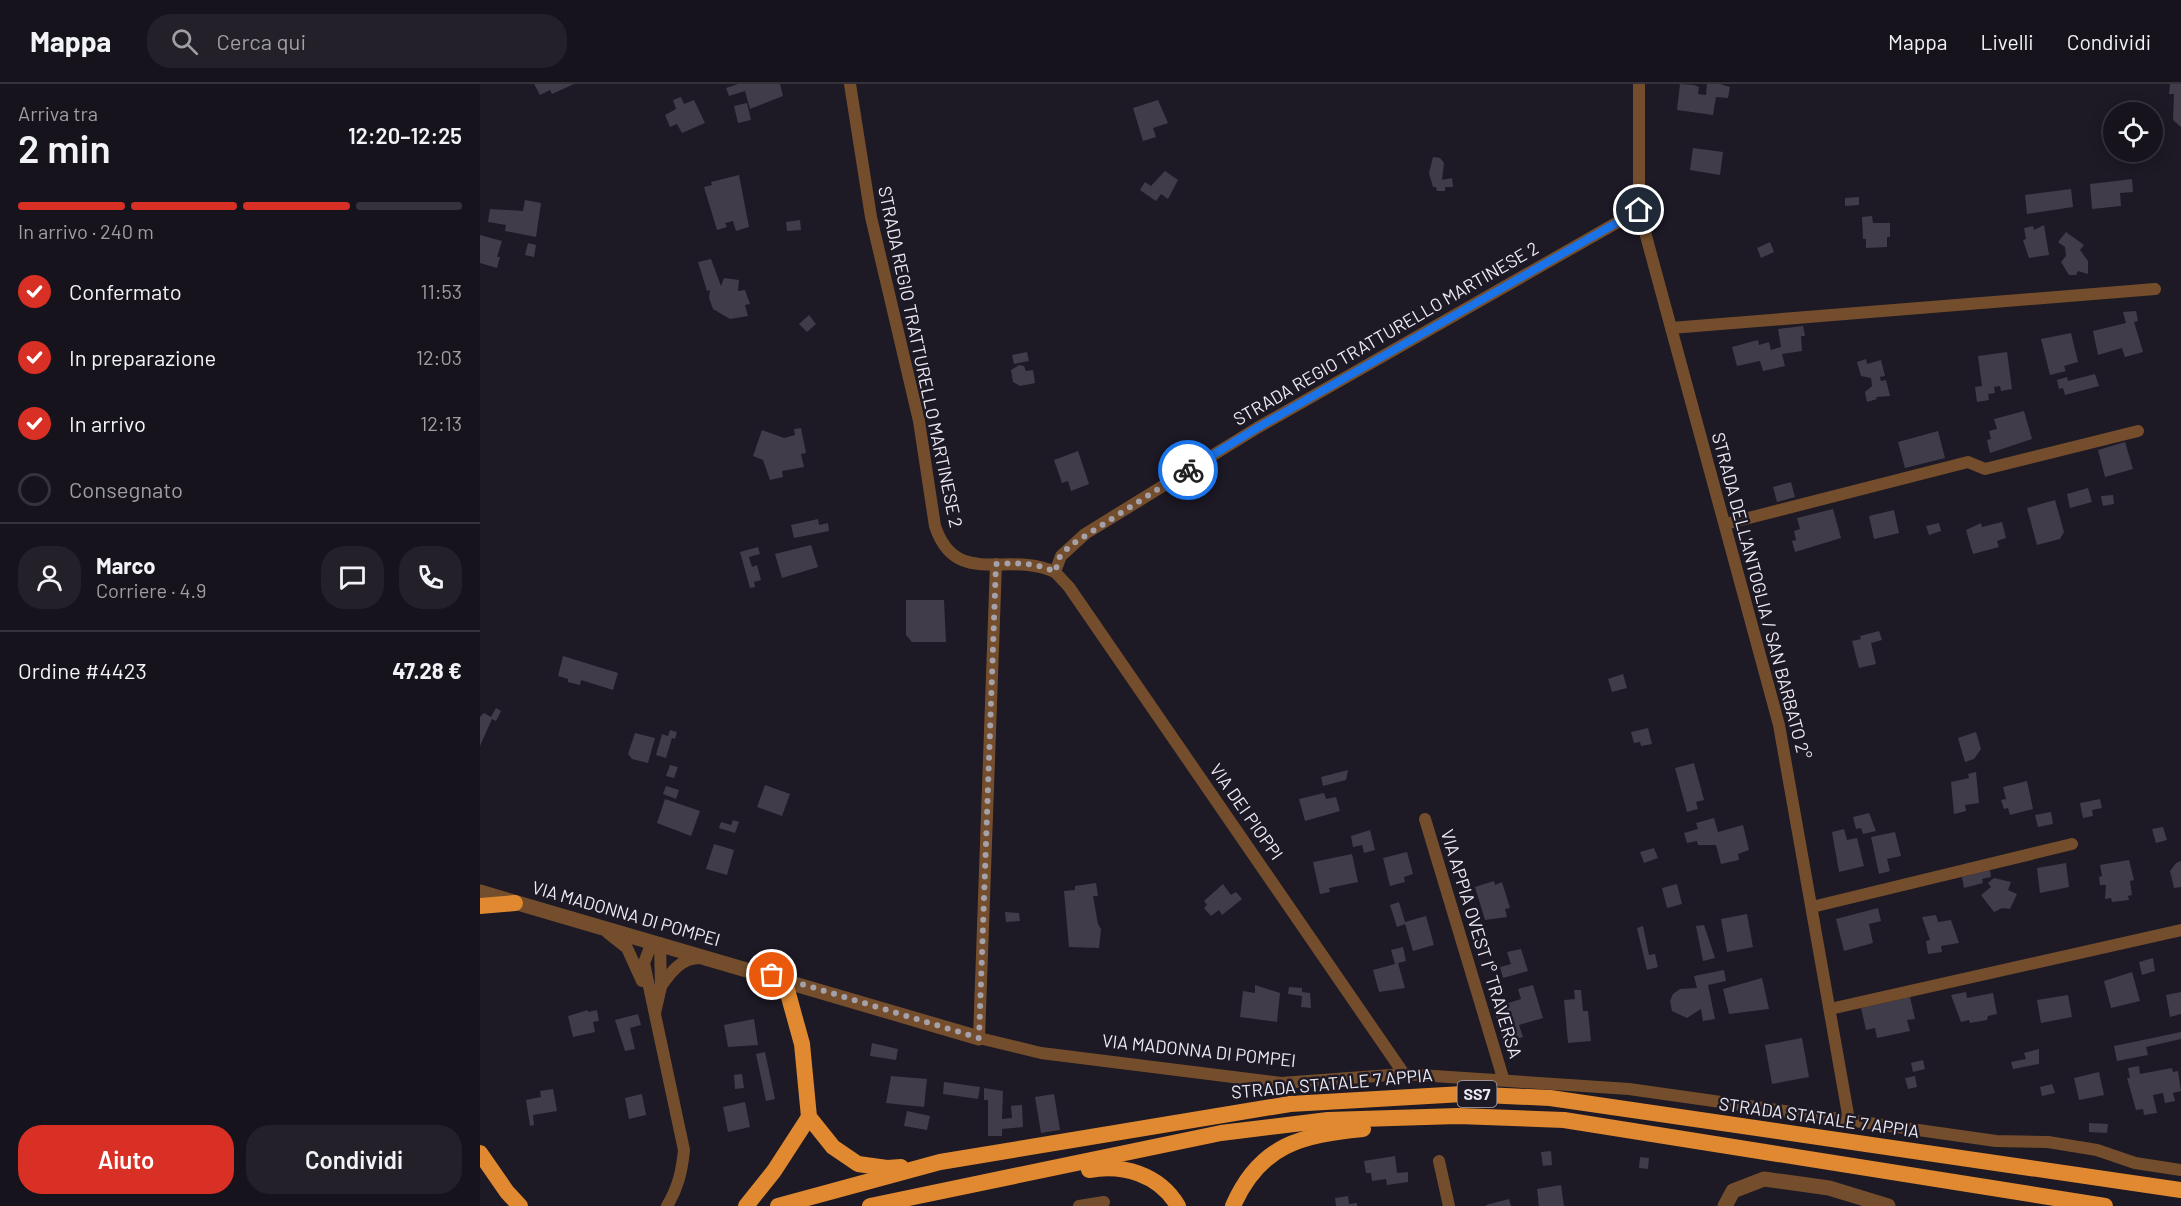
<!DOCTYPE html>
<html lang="it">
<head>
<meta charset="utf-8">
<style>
	body { margin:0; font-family:Barlow,sans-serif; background:#232029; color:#f1f3f6; height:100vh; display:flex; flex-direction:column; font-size:22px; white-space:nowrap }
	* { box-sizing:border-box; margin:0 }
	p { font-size:20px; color:#9e9ea3 }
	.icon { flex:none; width:33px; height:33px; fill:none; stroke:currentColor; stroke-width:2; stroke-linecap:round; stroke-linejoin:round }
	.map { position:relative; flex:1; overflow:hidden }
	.drawer { display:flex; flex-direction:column; background:#16131c; width:480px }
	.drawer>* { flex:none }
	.fabs { position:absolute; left:1623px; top:18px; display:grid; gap:12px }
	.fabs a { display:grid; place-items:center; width:60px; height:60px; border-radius:50%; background:#16131c; box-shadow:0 3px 15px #0003,0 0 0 2px #35323b; font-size:30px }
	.pin { position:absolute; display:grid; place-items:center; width:51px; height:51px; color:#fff; margin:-26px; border:3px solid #fff; border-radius:50%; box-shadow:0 2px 6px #0007 }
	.courier { position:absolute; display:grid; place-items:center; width:60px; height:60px; margin:-30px; border:4px solid #1a73e8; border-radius:50%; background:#fff; color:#222; box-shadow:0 2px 8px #0007 }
	.summary em { font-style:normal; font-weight:600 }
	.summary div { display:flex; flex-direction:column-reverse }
	.summary { display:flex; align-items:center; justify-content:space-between; height:102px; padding:0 18px }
	h1 { font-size:39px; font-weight:600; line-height:45px }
	.bar { display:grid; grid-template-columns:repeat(4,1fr); gap:9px 6px; align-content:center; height:72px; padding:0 18px }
	.bar i { height:8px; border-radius:4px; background:#35323b }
	.bar .on { background:#d93025 }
	.bar p { grid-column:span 4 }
	.line { display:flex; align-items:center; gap:15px; padding:0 18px; border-top:2px solid #35323b }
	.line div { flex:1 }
	.round { display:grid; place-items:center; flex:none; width:63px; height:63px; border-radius:24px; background:#232029 }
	ol { padding:0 18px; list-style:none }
	li { display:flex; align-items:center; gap:18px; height:66px }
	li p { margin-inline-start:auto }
	li .icon { padding:6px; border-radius:50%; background:#d93025; color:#fff; stroke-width:4 }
	li:last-child { color:#9e9ea3 }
	li i { width:33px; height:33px; border:3px solid #35323b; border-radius:50% }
	.action { display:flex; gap:12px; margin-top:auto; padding:12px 18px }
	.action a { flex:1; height:69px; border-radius:24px; background:#d93025; color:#fff; font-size:24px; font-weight:600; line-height:69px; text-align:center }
	.action a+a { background:#232029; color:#f1f3f6 }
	header { display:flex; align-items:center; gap:36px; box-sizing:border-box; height:84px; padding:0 30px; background:#16131c; border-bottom:2px solid #35323b }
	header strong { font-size:28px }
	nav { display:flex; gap:33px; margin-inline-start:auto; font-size:21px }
	.search { width:420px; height:54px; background:#232029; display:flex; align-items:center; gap:15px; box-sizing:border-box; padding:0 21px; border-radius:24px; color:#9e9ea3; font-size:22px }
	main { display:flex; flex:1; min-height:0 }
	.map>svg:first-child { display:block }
	.building { fill:#403c4a }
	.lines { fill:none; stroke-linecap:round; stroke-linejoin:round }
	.minor { stroke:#744e2c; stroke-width:12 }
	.tertiary { stroke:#744e2c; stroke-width:15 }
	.trunk { stroke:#e08930; stroke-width:16 }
	.done { stroke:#a4a1ab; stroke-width:6; stroke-dasharray:0 10.8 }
	.route { stroke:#1a73e8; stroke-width:8 }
	.labels { text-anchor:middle; stroke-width:5; stroke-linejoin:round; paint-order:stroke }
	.shield { fill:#1d1925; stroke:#aeabb5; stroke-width:1.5 }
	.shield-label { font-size:16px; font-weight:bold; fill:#eceaf3 }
	.street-label { font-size:18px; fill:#eceaf3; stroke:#1d1925 }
</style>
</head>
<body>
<header>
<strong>Mappa</strong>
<div class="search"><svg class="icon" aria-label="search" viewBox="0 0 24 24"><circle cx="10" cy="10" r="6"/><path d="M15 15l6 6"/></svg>Cerca qui</div>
<nav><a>Mappa</a><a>Livelli</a><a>Condividi</a></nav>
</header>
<main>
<section class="drawer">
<div class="summary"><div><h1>2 min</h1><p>Arriva tra</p></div><em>12:20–12:25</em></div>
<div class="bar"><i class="on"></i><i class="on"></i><i class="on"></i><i></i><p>In arrivo · 240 m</p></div>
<ol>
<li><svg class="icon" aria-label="check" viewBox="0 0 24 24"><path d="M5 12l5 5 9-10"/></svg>Confermato<p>11:53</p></li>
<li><svg class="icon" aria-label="check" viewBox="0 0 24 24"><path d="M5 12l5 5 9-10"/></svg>In preparazione<p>12:03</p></li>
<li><svg class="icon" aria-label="check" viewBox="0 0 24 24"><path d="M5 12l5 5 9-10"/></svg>In arrivo<p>12:13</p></li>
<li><i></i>Consegnato</li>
</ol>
<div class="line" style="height:108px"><a class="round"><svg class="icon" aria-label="person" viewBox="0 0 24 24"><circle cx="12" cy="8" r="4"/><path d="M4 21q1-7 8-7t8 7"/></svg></a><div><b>Marco</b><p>Corriere · 4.9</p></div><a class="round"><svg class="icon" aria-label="chat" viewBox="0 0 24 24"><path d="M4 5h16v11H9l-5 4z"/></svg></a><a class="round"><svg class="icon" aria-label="phone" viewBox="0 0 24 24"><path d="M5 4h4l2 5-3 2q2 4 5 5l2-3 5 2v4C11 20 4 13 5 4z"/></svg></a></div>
<div class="line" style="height:78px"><div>Ordine #4423</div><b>47.28 €</b></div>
<div class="action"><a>Aiuto</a><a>Condividi</a></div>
</section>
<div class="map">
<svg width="1701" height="1122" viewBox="0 0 1701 1122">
	<rect width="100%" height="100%" fill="#1d1925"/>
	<!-- building -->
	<g class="building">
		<path d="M54,0H94L72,10L70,6L60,11Z"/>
		<path d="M258,0H300L303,12L270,25L265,7L249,12L246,4Z"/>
		<path d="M1200,0L1214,1L1219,3L1218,10L1226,11L1227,0H1240L1250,3L1248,14L1236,13L1233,31L1197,26Z"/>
		<path d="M1690,0H1701V43L1693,36L1694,10H1689Z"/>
		<path d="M201,13L204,20L214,16L225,39L202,49L197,40L190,43L185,31L196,25L193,16Z"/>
		<path d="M678,16L688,39L673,44L676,53L663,57L653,24Z"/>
		<path d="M267,19L271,36L258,39L254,22Z"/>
		<path d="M1213,64L1243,68L1240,91L1210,86Z"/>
		<path d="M953,73L960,74L964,79L962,96L972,94L973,103H965V107H957L956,103H953L949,89Z"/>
		<path d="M685,87L698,96L688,115L681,110L676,117L660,106L665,98L671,102Z"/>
		<path d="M259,91L269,143L256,147L253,137L245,139L247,143L237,146L224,103L232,101L231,98Z"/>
		<path d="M1652,95L1653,108L1640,109L1641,122L1612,125L1610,100Z"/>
		<path d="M1591,105L1593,123L1547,130L1545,111Z"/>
		<path d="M1379,113V121L1365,122V114Z"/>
		<path d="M45,116L61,119L56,153L25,147L26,141L8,138L10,125L43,127Z"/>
		<path d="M1392,132L1393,139H1410V153H1407V163L1386,164V155H1383L1382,133Z"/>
		<path d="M320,136L321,146L307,147L306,138Z"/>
		<path d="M1564,141L1569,171L1549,174L1543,156L1546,155L1544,144L1553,142L1554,146Z"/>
		<path d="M1586,148L1604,161L1600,166L1608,177V190L1598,187L1596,191H1589L1581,178L1586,172L1585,163L1578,158Z"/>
		<path d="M0,151L22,157L17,173H20L17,184L0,179Z"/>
		<path d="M1290,158L1294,168L1281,174L1277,164Z"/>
		<path d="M48,159L56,161L54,173L45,171Z"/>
		<path d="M231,175L241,202L244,194L259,196L258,207L265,206L270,220L265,221L268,232L250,235L233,225L229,214L230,206L227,207L218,178Z"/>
		<path d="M1656,227L1658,237L1654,238L1663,268L1645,273L1642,264L1618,271L1613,247L1646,239L1643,228Z"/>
		<path d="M329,231L336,240L327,248L319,240Z"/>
		<path d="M1323,242L1325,252H1321L1322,267L1302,270L1305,282L1283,287L1280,277L1257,282L1252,263L1278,256L1279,261L1289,258L1291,266L1301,263L1298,245Z"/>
		<path d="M1591,249L1598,278L1584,282L1586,287L1570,291L1561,255Z"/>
		<path d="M547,268L549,277L534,280L532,271Z"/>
		<path d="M1527,268L1532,305L1521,307L1520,302L1514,303L1515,309L1508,310L1509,316L1497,318L1495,303L1502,302L1498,272Z"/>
		<path d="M1386,275L1387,280L1401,276L1405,292L1400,293L1401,297L1406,296L1410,312L1396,313L1397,315L1387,318L1385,308L1392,302L1391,294L1381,292L1377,278Z"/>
		<path d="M539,281L544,282L546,287L553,286L555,299L540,302L533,298L531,286Z"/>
		<path d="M1615,290L1619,302L1585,311L1583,304L1579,305L1577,296L1587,293L1588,297Z"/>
		<path d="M1544,327L1552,355L1510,369L1507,356L1511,355L1509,347L1517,345L1514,335Z"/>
		<path d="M321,344L326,369L321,370L324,383L302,387L303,393L290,396L283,376L273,372L282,346L304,354L315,351L314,345Z"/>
		<path d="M1458,347L1465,374L1425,384L1418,358Z"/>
		<path d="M1645,358L1653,385L1625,393L1618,366Z"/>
		<path d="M598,367L609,400L591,407L588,397L582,399L574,376Z"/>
		<path d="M1311,398L1315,413L1297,418L1293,403Z"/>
		<path d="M1608,404L1612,418L1590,424L1587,410Z"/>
		<path d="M1633,411L1634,420L1623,422L1621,412Z"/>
		<path d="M1575,416L1584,448L1580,455L1557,461L1547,424Z"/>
		<path d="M1353,425L1361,454L1315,468L1312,457L1316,456L1314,447L1320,445L1317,434Z"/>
		<path d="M1414,426L1419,449L1394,455L1389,432Z"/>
		<path d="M338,435L339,441L348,439L349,447L314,454L311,441Z"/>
		<path d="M1522,438L1526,454L1517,457L1519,463L1493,470L1486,446L1501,439L1502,443Z"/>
		<path d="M1459,439L1461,447L1449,451L1446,442Z"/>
		<path d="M331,461L338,483L302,494L295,470Z"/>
		<path d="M278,463L280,470L269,473L272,483L277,481L281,496L274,498L275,503L270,504L260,468Z"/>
		<path d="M426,516H464L466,558H432L426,551Z"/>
		<path d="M1399,547L1402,556L1391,559L1396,580L1379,584L1372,557L1381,555L1380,552Z"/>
		<path d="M83,572L138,589L133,606L101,596L100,601L88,598V595L78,592Z"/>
		<path d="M1143,590L1147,604L1132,608L1128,595Z"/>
		<path d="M16,624L21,627L16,637L12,635L0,662V633L4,629L11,633Z"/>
		<path d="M1168,644L1172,660L1161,662L1160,658L1154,659L1151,648Z"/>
		<path d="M190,646L197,648L195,655L192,654L186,674L176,671L182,650L188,652Z"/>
		<path d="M1496,648L1501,665L1494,675L1485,678L1478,654Z"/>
		<path d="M155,649L175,654L168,679L152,675L148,670Z"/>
		<path d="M1214,679L1224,716L1216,718L1218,725L1207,728L1195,684Z"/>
		<path d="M190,681L198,683L194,694L186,692Z"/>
		<path d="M868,686L866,696L843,702L841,693Z"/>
		<path d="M1496,688L1499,719L1485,721L1486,727L1474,730L1471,698L1489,694L1488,690Z"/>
		<path d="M1547,697L1553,725L1530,731L1528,724L1524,725L1521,716L1526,715L1523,703Z"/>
		<path d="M285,701L310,710L302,732L277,723Z"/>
		<path d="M186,702L199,706L196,715L183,710Z"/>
		<path d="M844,709L846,715L856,713L860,727L825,737L819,715Z"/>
		<path d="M185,715L220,727L211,752L177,739Z"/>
		<path d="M1620,715L1622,724L1612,726L1613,732L1603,734L1600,719Z"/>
		<path d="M1571,728L1573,740L1558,743L1555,731Z"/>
		<path d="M1389,729L1396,747L1383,750L1381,744L1376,745L1373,733Z"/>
		<path d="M1234,734L1238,748L1263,741L1269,766L1258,770L1259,776L1241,780L1236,761H1218L1217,757L1207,759L1204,749L1218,745L1216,739Z"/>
		<path d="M253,736L259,738L255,749L239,744L241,738L251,741Z"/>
		<path d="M1683,743L1687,756L1676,759L1672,745Z"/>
		<path d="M1364,745L1367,756L1377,754L1384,782L1359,788L1352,748Z"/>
		<path d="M890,746L895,766L884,769L882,761L873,763L871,752Z"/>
		<path d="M1415,748L1421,772L1407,775L1410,787L1399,790L1391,753Z"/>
		<path d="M234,760L254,766L247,791L226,785Z"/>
		<path d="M1174,764L1178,774L1164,779L1160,768Z"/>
		<path d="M927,768L933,790L924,793L925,798L910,802L903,774Z"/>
		<path d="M872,770L878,798L849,804L850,808L840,810L833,778Z"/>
		<path d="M1649,776L1654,796L1650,797L1652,811L1648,812L1649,816L1632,818L1631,814L1625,815L1626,801H1620L1619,793L1622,792L1620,781Z"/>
		<path d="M1701,777V803L1694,804L1690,787L1696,779Z"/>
		<path d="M1586,779L1589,803L1560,809L1557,784Z"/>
		<path d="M1510,786L1511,793L1502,795L1503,799L1484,804L1482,793Z"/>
		<path d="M1514,794L1531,798L1528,806L1537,810L1530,825L1522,824L1514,828L1501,811L1511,803L1508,799Z"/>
		<path d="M1014,797L1015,801L1022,798L1030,824L1025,825L1027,833L1005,836L995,803Z"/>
		<path d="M616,799L618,812H613L618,840L621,845L619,864L589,863L584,807L595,806V802Z"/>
		<path d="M743,800L751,811L756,808L762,815L742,831L739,826L731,832L724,824L727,821L724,817Z"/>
		<path d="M1197,800L1202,820L1187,824L1182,804Z"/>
		<path d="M919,818L925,838L946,832L954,861L933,867L925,840L917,843L910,821Z"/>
		<path d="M1398,824L1401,837L1389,840L1393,859L1364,867L1356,835Z"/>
		<path d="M525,828L539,829L540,837L526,838Z"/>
		<path d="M1267,830L1273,863L1247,868L1241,835Z"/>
		<path d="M1456,831L1458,838L1471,836L1479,859L1461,862L1462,868L1448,870L1446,857L1450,856L1442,833Z"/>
		<path d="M1224,841L1235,874L1223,877L1216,842Z"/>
		<path d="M1163,842L1169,871L1175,870L1178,883L1167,886L1157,844Z"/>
		<path d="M923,863L926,877L918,879L925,904L899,908L893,886L915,880L911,866Z"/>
		<path d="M1041,865L1048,887L1023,894L1020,883L1031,880L1027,868Z"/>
		<path d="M1673,874L1675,887L1662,891L1659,878Z"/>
		<path d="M1244,886L1246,897L1228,901L1235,935L1223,937L1221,925L1207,934L1192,927L1190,917L1193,910L1200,905L1217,904L1214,892Z"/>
		<path d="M1652,888L1660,917L1631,924L1624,897Z"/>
		<path d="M1282,894L1289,925L1249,930L1243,905Z"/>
		<path d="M775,901L800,909L797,938L760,933L763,907L775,909Z"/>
		<path d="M1053,901L1063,934L1039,941L1043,953L1024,959L1013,924L1041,915L1038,905Z"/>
		<path d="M809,903L822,904V908L830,909L831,924L821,923L822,912L808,910Z"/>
		<path d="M1094,906H1101L1103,927H1108L1111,957L1088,959L1084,916L1095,915Z"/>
		<path d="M1486,908L1487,914L1513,909L1517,930L1508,932L1507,936L1490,939L1489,936L1481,938L1471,911Z"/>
		<path d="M1701,908V930L1690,933L1686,911Z"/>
		<path d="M1588,911L1592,933L1561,939L1557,916Z"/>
		<path d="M1430,913L1435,935L1427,936L1430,947L1397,954L1395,944L1386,946L1381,924Z"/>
		<path d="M108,926V928L117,926L119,937L113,938L115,948L93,953L88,932Z"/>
		<path d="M158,930L161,941L150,944L155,965L145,967L135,936Z"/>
		<path d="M274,935L278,961L248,963L244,941Z"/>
		<path d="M1701,948V955L1666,963L1668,971L1637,977L1634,962Z"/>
		<path d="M1322,954L1329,993L1292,1000L1285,961Z"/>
		<path d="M392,959L418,965L416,976L390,972Z"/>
		<path d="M1559,965V980L1533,985L1531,978L1546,975L1544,969Z"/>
		<path d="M285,968L295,1015L286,1017L276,970Z"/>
		<path d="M1443,976L1445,985L1433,988L1431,979Z"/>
		<path d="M1659,982L1660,990L1692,984L1693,988L1698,987L1701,1007L1693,1009L1695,1017L1685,1019L1683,1009L1673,1011L1677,1029L1664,1031L1663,1025L1656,1026L1647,994H1650L1648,984Z"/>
		<path d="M1619,988L1624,1011L1599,1016L1594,994Z"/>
		<path d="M262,990L264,1004L255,1005L254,991Z"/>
		<path d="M411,992L447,995L444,1023L406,1019Z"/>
		<path d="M1435,992L1437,1003L1428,1005L1425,994Z"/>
		<path d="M464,998L500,1003L498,1015L463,1010Z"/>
		<path d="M1572,1000L1575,1009L1562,1012L1560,1003Z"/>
		<path d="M504,1004L523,1007L522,1035L532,1034L531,1022L542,1021L543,1043L522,1045V1052H508V1016H504Z"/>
		<path d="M73,1005L77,1027L53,1031L54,1041L50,1042L46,1016L61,1013L60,1007Z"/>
		<path d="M162,1010L166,1031L149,1035L145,1014Z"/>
		<path d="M574,1010L580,1046L561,1049L555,1013Z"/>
		<path d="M265,1018L270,1043L248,1048L243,1023Z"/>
		<path d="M427,1027L450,1032L447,1046L424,1042Z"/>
		<path d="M1609,1039L1628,1040L1627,1049L1609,1048Z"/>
		<path d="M1071,1067L1072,1081L1063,1082L1061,1068Z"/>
		<path d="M915,1072L917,1089L928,1088V1098L907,1101L906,1095L892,1097L891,1089H886L884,1077Z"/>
		<path d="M1160,1073L1169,1074L1168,1085L1159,1084Z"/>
		<path d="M1081,1101L1084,1122H1059L1057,1105Z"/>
		<path d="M868,1112L869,1120L877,1119V1122H856L855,1114Z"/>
		<path d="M1029,1115L1031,1122H1006V1121Z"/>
	</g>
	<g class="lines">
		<!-- minor -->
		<g class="minor">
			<path d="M370,0L391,133L439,337L455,442C476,505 527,466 575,488L581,472L605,450L777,344L1159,126"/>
			<path d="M1159,0V126L1299,641L1369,1036"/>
			<path d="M1191,244L1675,205"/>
			<path d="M1245,440L1488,378L1505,385L1658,347"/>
			<path d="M516,480L499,954L561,969L801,999L924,990L1149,1005L1516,1057L1568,1058L1617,1066L1655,1079L1701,1086"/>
			<path d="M575,488L589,503L924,990"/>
			<path d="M945,735L1023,994"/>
			<path d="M1332,823L1592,760"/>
			<path d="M128,849L147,864L162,897"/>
			<path d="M181,902C191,888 202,873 221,874"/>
			<path d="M1350,925L1701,846"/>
			<path d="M175,929L181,903L180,859L169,866L164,879L204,1066C202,1087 198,1104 187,1122"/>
			<path d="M959,1077L969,1122"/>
			<path d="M599,1122L624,1118"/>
		</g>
		<!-- tertiary -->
		<g class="tertiary">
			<path d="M0,808L499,954"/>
			<path d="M1245,1122L1253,1107L1284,1095L1349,1104L1408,1122"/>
		</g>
		<!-- trunk -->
		<g class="trunk">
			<path d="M0,822L35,819"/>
			<path d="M304,895L322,960L329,1033L353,1063L378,1080L407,1084L421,1083"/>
			<path d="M0,1069L27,1108L40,1122"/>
			<path d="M609,1086C643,1080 679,1090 698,1122"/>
			<path d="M266,1122L294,1087L329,1033"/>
			<path d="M298,1122L460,1078L810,1020L983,1010L1070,1014L1701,1106"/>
			<path d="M390,1122L741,1049L848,1036L978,1032L1084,1036L1625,1122"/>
			<path d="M753,1122C780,1060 822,1051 883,1045"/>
		</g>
	</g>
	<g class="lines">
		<!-- done -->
		<path class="done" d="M292,891L499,954L516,480C538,479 555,478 575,488L580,472L591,461L708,386"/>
		<!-- route -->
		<path class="route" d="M708,386L777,344L1159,126"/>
	</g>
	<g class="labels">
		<!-- shield labels -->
		<rect class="shield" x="977.5" y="997" width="39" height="26" rx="4.5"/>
		<g class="shield-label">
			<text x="997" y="1016">SS7</text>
		</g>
		<!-- street labels -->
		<g class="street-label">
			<text transform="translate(906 250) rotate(-30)" y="6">STRADA REGIO TRATTURELLO MARTINESE 2</text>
			<text transform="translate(440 273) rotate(78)" y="6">STRADA REGIO TRATTURELLO MARTINESE 2</text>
			<text transform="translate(1281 512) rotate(75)" y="6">STRADA DELL'ANTOGLIA / SAN BARBATO 2°</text>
			<text transform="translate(766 728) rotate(55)" y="6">VIA DEI PIOPPI</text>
			<text transform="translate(146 830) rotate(16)" y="6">VIA MADONNA DI POMPEI</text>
			<text transform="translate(1001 860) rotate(73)" y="6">VIA APPIA OVEST I° TRAVERSA</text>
			<text transform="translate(719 967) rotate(6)" y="6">VIA MADONNA DI POMPEI</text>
			<text transform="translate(852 1000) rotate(-5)" y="6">STRADA STATALE 7 APPIA</text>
			<text transform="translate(1339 1034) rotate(8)" y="6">STRADA STATALE 7 APPIA</text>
		</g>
	</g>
</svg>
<div class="fabs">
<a><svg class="icon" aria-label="locate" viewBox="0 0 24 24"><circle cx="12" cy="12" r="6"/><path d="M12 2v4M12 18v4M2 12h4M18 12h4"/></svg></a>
</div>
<div class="pin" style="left:292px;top:891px;background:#ea580c"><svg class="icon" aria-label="bag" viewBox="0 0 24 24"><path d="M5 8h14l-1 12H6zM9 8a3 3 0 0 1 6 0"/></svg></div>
<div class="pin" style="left:1159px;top:126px;background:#1f2937"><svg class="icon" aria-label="home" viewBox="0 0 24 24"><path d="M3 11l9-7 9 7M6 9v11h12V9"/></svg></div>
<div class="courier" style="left:708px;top:386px"><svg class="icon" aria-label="bike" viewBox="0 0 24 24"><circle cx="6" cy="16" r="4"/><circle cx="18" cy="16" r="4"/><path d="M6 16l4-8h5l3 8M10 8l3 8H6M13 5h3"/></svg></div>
</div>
</main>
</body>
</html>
